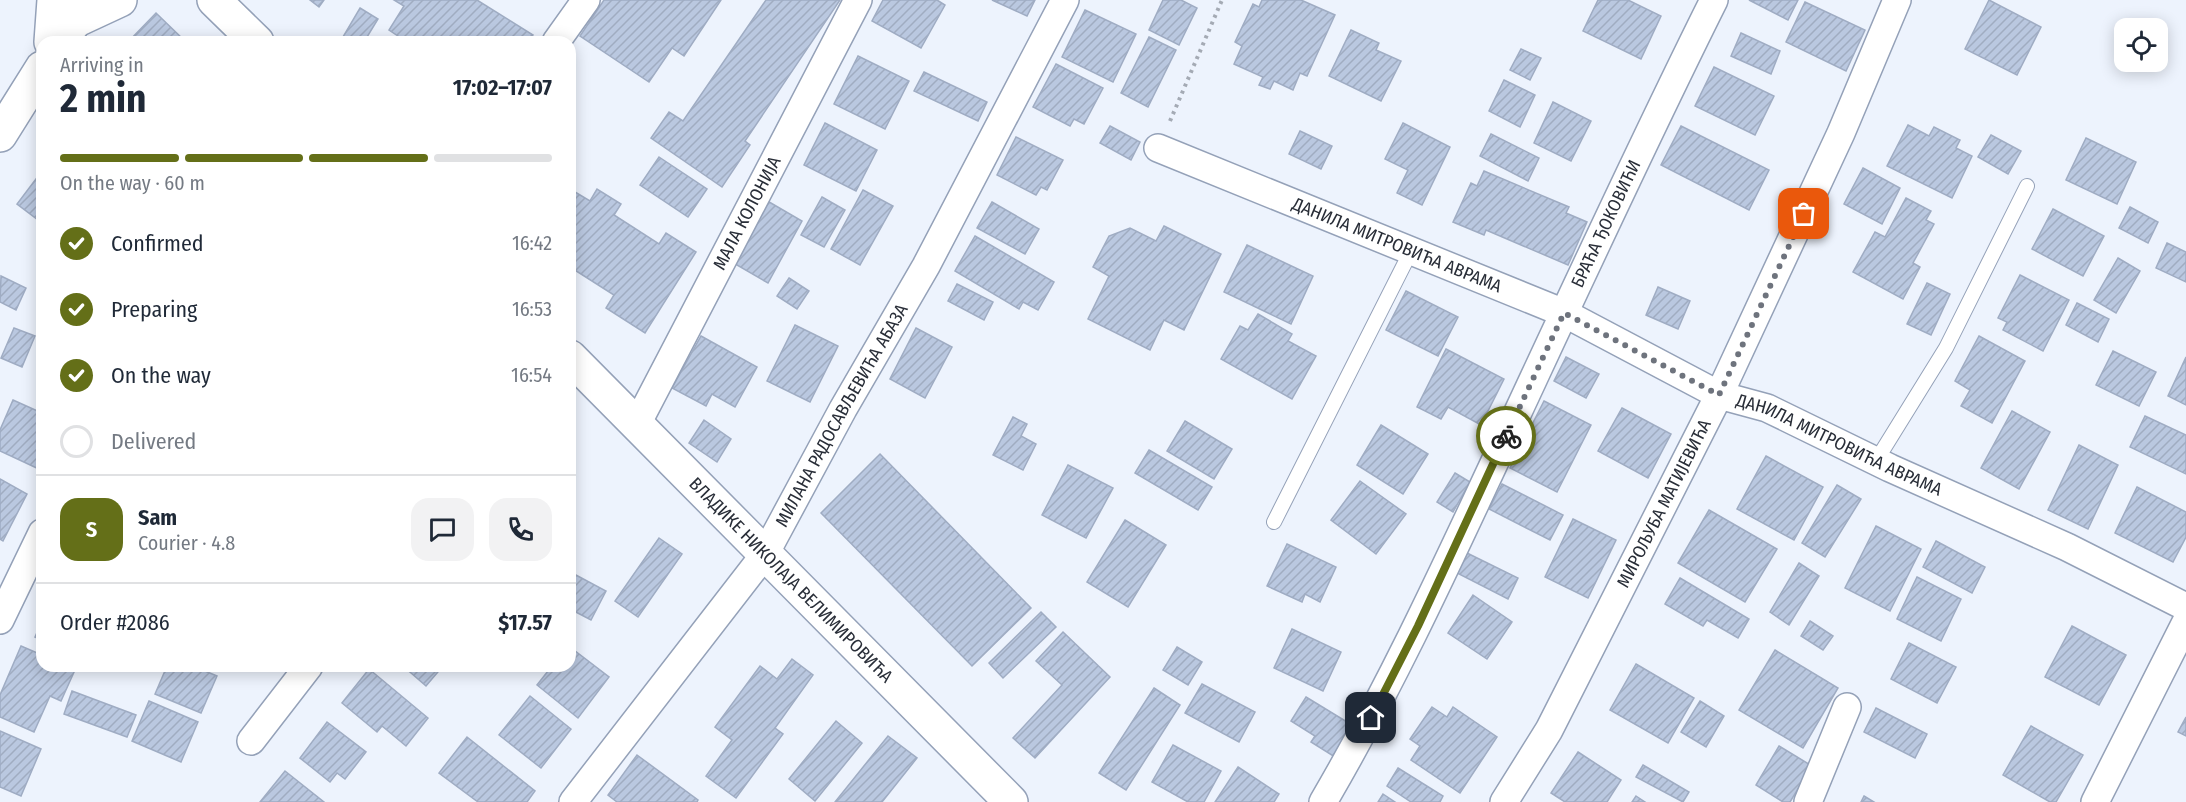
<!DOCTYPE html>
<html lang="en">
<head>
<meta charset="utf-8">
<style>
	body { margin:0; font-family:"Fira Sans Condensed",sans-serif; background:#f2f2f3; color:#1f2937; height:100vh; display:flex; flex-direction:column; font-size:22px; white-space:nowrap }
	* { box-sizing:border-box; margin:0 }
	p { font-size:20px; color:#747a83 }
	.icon { flex:none; width:33px; height:33px; fill:none; stroke:currentColor; stroke-width:2; stroke-linecap:round; stroke-linejoin:round }
	.map { position:relative; flex:1; overflow:hidden }
	.details { position:absolute; left:36px; top:36px; width:540px; height:636px; display:flex; flex-direction:column; background:#fff; border-radius:18px; box-shadow:0 3px 15px #0003 }
	.details>* { flex:none }
	.buttons { position:absolute; left:2114px; top:18px; display:grid; gap:12px }
	.buttons a { display:grid; place-items:center; width:54px; height:54px; border-radius:12px; background:#fff; box-shadow:0 3px 15px #0003; font-size:30px }
	.pin { position:absolute; display:grid; place-items:center; width:51px; height:51px; color:#fff; margin:-26px; border-radius:12px; box-shadow:0 3px 9px #0006 }
	.courier { position:absolute; display:grid; place-items:center; width:60px; height:60px; margin:-30px; border:4px solid #646f18; border-radius:50%; background:#fff; color:#222; box-shadow:0 2px 8px #0007 }
	.head em { font-style:normal; font-weight:700 }
	.head div { display:flex; flex-direction:column-reverse }
	.head { display:flex; align-items:center; justify-content:space-between; height:102px; padding:0 24px }
	h1 { font-size:39px; font-weight:700; line-height:45px }
	.bar { display:grid; grid-template-columns:repeat(4,1fr); gap:9px 6px; align-content:center; height:72px; padding:0 24px }
	.bar i { height:8px; border-radius:4px; background:#e0e1e3 }
	.bar .selected { background:#646f18 }
	.bar p { grid-column:span 4 }
	.line { display:flex; align-items:center; gap:15px; padding:0 24px; border-top:2px solid #e0e1e3 }
	.line div { flex:1 }
	.round { display:grid; place-items:center; flex:none; width:63px; height:63px; border-radius:18px; background:#f2f2f3 }
	ol { padding:0 24px; list-style:none }
	li { display:flex; align-items:center; gap:18px; height:66px }
	li p { margin-inline-start:auto }
	li .icon { padding:6px; border-radius:50%; background:#646f18; color:#fff; stroke-width:4 }
	li:last-child { color:#747a83 }
	li i { width:33px; height:33px; border:3px solid #e0e1e3; border-radius:50% }
	.map>svg:first-child { display:block }
	.building { fill:url(#building-hatch); stroke:#9facc3; stroke-width:1.5 }
	.lines { fill:none; stroke-linecap:round; stroke-linejoin:round }
	.lane-casing { stroke:#94a1b8; stroke-width:16 }
	.street-casing { stroke:#94a1b8; stroke-width:30 }
	.secondary-casing { stroke:#94a1b8; stroke-width:36 }
	.primary-casing { stroke:#94a1b8; stroke-width:36 }
	.path { stroke:#a4aab4; stroke-width:4; stroke-dasharray:3 4.5; stroke-linecap:butt }
	.lane { stroke:#fff; stroke-width:14 }
	.street { stroke:#fff; stroke-width:27 }
	.secondary { stroke:#fff; stroke-width:33 }
	.primary { stroke:#fff; stroke-width:33 }
	.done { stroke:#6e737d; stroke-width:6; stroke-dasharray:0 10.8 }
	.route { stroke:#646f18; stroke-width:8 }
	.labels { text-anchor:middle; stroke-width:6; stroke-linejoin:round; paint-order:stroke }
	.street-label { font-size:18px; fill:#292e38; stroke:#edf3fd }
</style>
</head>
<body>
<div class="map">
<svg width="2186" height="802" viewBox="0 0 2186 802">
	<defs>
		<pattern id="building-hatch" width="6" height="6" patternUnits="userSpaceOnUse" patternTransform="scale(1.5)"><rect width="6" height="6" fill="#bac8e0"/><path d="M-1 1l2-2M0 6l6-6M5 7l2-2" fill="none" stroke="#a0acc1"/></pattern>
	</defs>
	<rect width="100%" height="100%" fill="#edf3fd"/>
	<!-- building -->
	<g class="building">
		<path d="M310,0H324L319,7Z"/>
		<path d="M394,0H477L533,35L528,42H407L389,30L404,6Z"/>
		<path d="M604,0H721L684,56L672,48L649,82L580,36Z"/>
		<path d="M766,0H840L745,141L750,145L722,187L651,138L669,112L683,121Z"/>
		<path d="M883,0H937L945,5L921,48L872,21Z"/>
		<path d="M992,0H1035L1027,16Z"/>
		<path d="M1163,0H1181L1197,8L1179,45L1149,30Z"/>
		<path d="M1262,0H1301L1335,15L1307,76L1300,73L1293,90L1274,81L1270,89L1259,85L1263,77L1234,64L1242,46L1235,42L1253,4L1259,7Z"/>
		<path d="M1598,0H1628L1661,16L1641,59L1583,31Z"/>
		<path d="M1749,0H1798L1788,20Z"/>
		<path d="M1989,0L2041,27L2017,75L1965,49Z"/>
		<path d="M1805,2L1865,30L1846,71L1786,42Z"/>
		<path d="M360,8L378,19L364,42H340Z"/>
		<path d="M1085,10L1136,34L1113,82L1062,57Z"/>
		<path d="M156,13L185,41L128,42Z"/>
		<path d="M1351,30L1379,43L1376,50L1401,61L1381,101L1329,76Z"/>
		<path d="M1741,33L1780,51L1771,74L1731,56Z"/>
		<path d="M1149,37L1176,50L1148,107L1121,93Z"/>
		<path d="M1521,49L1541,58L1530,80L1510,70Z"/>
		<path d="M858,56L909,81L885,129L834,104Z"/>
		<path d="M1056,64L1103,88L1084,124L1074,119L1070,126L1033,107Z"/>
		<path d="M1714,67L1774,96L1755,135L1695,106Z"/>
		<path d="M924,72L987,102L978,121L914,91Z"/>
		<path d="M1504,80L1535,95L1520,127L1489,111Z"/>
		<path d="M1553,102L1591,121L1571,161L1534,143Z"/>
		<path d="M825,123L877,150L856,191L804,165Z"/>
		<path d="M1403,123L1450,147L1422,205L1397,193L1408,170L1385,159Z"/>
		<path d="M1908,125L1929,136L1934,127L1960,140L1956,148L1972,156L1952,198L1887,166Z"/>
		<path d="M1110,126L1140,142L1131,160L1100,143Z"/>
		<path d="M1681,126L1769,170L1749,210L1661,165Z"/>
		<path d="M1300,131L1332,146L1321,169L1289,154Z"/>
		<path d="M1491,134L1539,158L1528,181L1480,156Z"/>
		<path d="M1991,135L2021,151L2008,174L1978,157Z"/>
		<path d="M1016,137L1063,160L1047,190L1041,187L1036,195L997,175Z"/>
		<path d="M2086,138L2136,162L2117,204L2066,180Z"/>
		<path d="M659,157L707,189L688,217L640,185Z"/>
		<path d="M1863,168L1900,188L1882,224L1844,204Z"/>
		<path d="M42,171V223L17,204Z"/>
		<path d="M1484,171L1569,207L1566,213L1587,222L1568,265L1486,230L1484,235L1453,222L1471,183L1477,186Z"/>
		<path d="M570,189L590,201L597,189L621,204L614,215L659,244L666,233L696,252L645,333L606,308L614,295L570,267Z"/>
		<path d="M863,190L893,206L860,265L831,249Z"/>
		<path d="M822,197L845,210L824,247L801,235Z"/>
		<path d="M1906,198L1931,211L1926,220L1934,224L1913,263L1920,267L1903,299L1853,272L1875,232L1885,237Z"/>
		<path d="M764,199L802,221L768,283L730,261Z"/>
		<path d="M992,202L1039,229L1025,254L977,228Z"/>
		<path d="M2130,207L2158,222L2148,243L2119,228Z"/>
		<path d="M2053,209L2104,236L2083,276L2032,249Z"/>
		<path d="M1164,226L1221,254L1184,330L1164,320L1150,350L1088,319L1109,276L1093,267L1109,236L1130,228L1156,241Z"/>
		<path d="M975,236L1054,282L1038,310L1023,302L1019,309L955,271Z"/>
		<path d="M2167,243L2186,252V282L2156,268Z"/>
		<path d="M1247,245L1313,276L1291,324L1224,292Z"/>
		<path d="M2118,258L2140,271L2116,313L2094,300Z"/>
		<path d="M2020,275L2069,300L2043,351L2003,330L2007,322L1998,318Z"/>
		<path d="M1,276L26,288L16,310L0,302Z"/>
		<path d="M789,278L809,291L797,309L777,296Z"/>
		<path d="M1927,283L1950,294L1931,335L1907,324Z"/>
		<path d="M957,284L993,302L984,320L948,301Z"/>
		<path d="M1658,287L1690,301L1678,329L1646,315Z"/>
		<path d="M1406,291L1458,317L1438,356L1386,330Z"/>
		<path d="M2077,303L2109,319L2098,342L2066,325Z"/>
		<path d="M1258,314L1292,334L1288,341L1316,356L1292,399L1221,359L1240,326L1248,330Z"/>
		<path d="M795,325L838,346L810,402L767,381Z"/>
		<path d="M14,328L35,336L22,367L1,358Z"/>
		<path d="M916,328L952,347L925,398L890,379Z"/>
		<path d="M701,336L757,367L735,407L712,394L706,406L672,388Z"/>
		<path d="M1979,336L2025,361L1992,423L1961,406L1970,390L1955,381Z"/>
		<path d="M1446,349L1504,379L1481,425L1448,407L1441,419L1417,407Z"/>
		<path d="M2113,351L2156,372L2139,406L2096,385Z"/>
		<path d="M1566,357L1599,374L1586,398L1554,381Z"/>
		<path d="M2186,357V405L2168,396Z"/>
		<path d="M13,400L42,413L41,470L0,451V430Z"/>
		<path d="M1544,401L1591,425L1557,492L1510,468Z"/>
		<path d="M1622,408L1671,434L1648,478L1598,451Z"/>
		<path d="M2012,411L2050,432L2019,489L1981,468Z"/>
		<path d="M2145,416L2186,435V474L2130,447Z"/>
		<path d="M1013,417L1027,424L1021,436L1036,444L1023,470L993,455Z"/>
		<path d="M704,420L731,439L717,462L689,443Z"/>
		<path d="M1185,421L1232,449L1214,479L1167,451Z"/>
		<path d="M1381,425L1428,454L1403,494L1357,465Z"/>
		<path d="M2079,445L2118,465L2088,529L2048,510Z"/>
		<path d="M1149,450L1212,487L1198,510L1135,473Z"/>
		<path d="M880,454L1031,608L972,666L821,513Z"/>
		<path d="M1766,456L1823,487L1794,540L1737,509Z"/>
		<path d="M1068,465L1113,488L1086,538L1042,515Z"/>
		<path d="M1455,473L1470,482L1453,512L1437,502Z"/>
		<path d="M0,479L27,494L3,541L0,539Z"/>
		<path d="M1360,481L1406,514L1376,554L1331,520Z"/>
		<path d="M1502,484L1563,515L1550,540L1489,509Z"/>
		<path d="M1837,485L1861,499L1825,557L1802,543Z"/>
		<path d="M2137,487L2186,512V537L2173,562L2115,533Z"/>
		<path d="M1709,510L1777,549L1745,602L1678,563Z"/>
		<path d="M1573,519L1616,540L1588,598L1545,577Z"/>
		<path d="M1125,520L1166,545L1128,607L1087,582Z"/>
		<path d="M1876,526L1921,549L1890,611L1845,588Z"/>
		<path d="M659,538L682,554L638,617L615,601Z"/>
		<path d="M1936,541L1985,567L1972,593L1923,567Z"/>
		<path d="M1287,544L1336,567L1320,602L1305,594L1302,602L1267,586Z"/>
		<path d="M1467,553L1518,578L1508,599L1457,573Z"/>
		<path d="M1799,563L1819,576L1789,625L1770,612Z"/>
		<path d="M574,574L606,591L591,620L570,609V582Z"/>
		<path d="M1917,577L1961,599L1941,641L1897,619Z"/>
		<path d="M1680,578L1749,619L1738,638L1707,620L1703,626L1665,604Z"/>
		<path d="M1473,595L1512,622L1487,659L1448,633Z"/>
		<path d="M1041,612L1056,627L1003,678L989,663Z"/>
		<path d="M42,621V640L35,637Z"/>
		<path d="M1810,621L1833,636L1823,650L1801,636Z"/>
		<path d="M2072,626L2126,655L2099,705L2045,677Z"/>
		<path d="M1292,629L1341,652L1323,691L1274,668Z"/>
		<path d="M1063,632L1110,677L1035,758L1013,738L1062,685L1036,661Z"/>
		<path d="M1909,643L1956,667L1937,703L1891,679Z"/>
		<path d="M21,646L42,655V666H66L75,670L61,701L50,696L34,732L0,717V695Z"/>
		<path d="M570,647L609,677L578,718L537,685L552,666H570Z"/>
		<path d="M1177,647L1202,662L1188,685L1163,670Z"/>
		<path d="M1775,650L1838,688L1803,748L1739,710Z"/>
		<path d="M792,659L813,675L775,728L783,734L736,798L706,776L732,740L715,727L760,666L777,679Z"/>
		<path d="M1636,664L1694,698L1668,743L1610,710Z"/>
		<path d="M167,666H193L217,676L201,713L155,694Z"/>
		<path d="M403,666H443L426,686Z"/>
		<path d="M369,669L428,718L406,746L382,726L377,732L342,703Z"/>
		<path d="M1202,684L1255,712L1239,742L1185,713Z"/>
		<path d="M1154,688L1180,705L1126,790L1099,773Z"/>
		<path d="M72,691L136,715L127,737L64,714Z"/>
		<path d="M530,696L571,729L541,768L499,735Z"/>
		<path d="M1306,697L1357,728L1338,759L1311,742L1315,736L1291,721Z"/>
		<path d="M149,701L198,722L181,762L132,741Z"/>
		<path d="M1700,701L1724,716L1706,747L1681,732Z"/>
		<path d="M1432,707L1447,717L1453,707L1497,737L1460,793L1411,760L1420,746L1410,739Z"/>
		<path d="M1876,708L1927,734L1915,758L1864,732Z"/>
		<path d="M2186,717V736L2178,732Z"/>
		<path d="M836,721L862,743L815,801L789,779Z"/>
		<path d="M327,722L366,752L345,779L337,773L330,782L300,758Z"/>
		<path d="M2031,726L2083,755L2056,802H2050L2003,775Z"/>
		<path d="M0,731L41,749L21,796L0,787Z"/>
		<path d="M888,736L917,758L882,802H835Z"/>
		<path d="M467,737L535,791L527,802H478L439,773Z"/>
		<path d="M1173,745L1221,771L1204,802H1188L1152,782Z"/>
		<path d="M1779,746L1812,766L1790,802H1783L1756,785Z"/>
		<path d="M1578,752L1621,780L1607,802H1565L1551,793Z"/>
		<path d="M637,755L698,800L697,802H617L608,795Z"/>
		<path d="M1643,765L1689,792L1683,802L1636,777Z"/>
		<path d="M1238,767L1279,794L1274,802H1215Z"/>
		<path d="M1398,768L1443,796L1440,802H1411L1387,786Z"/>
		<path d="M285,771L324,802H260Z"/>
		<path d="M1383,794L1395,802H1378Z"/>
		<path d="M1636,796L1645,802H1632Z"/>
		<path d="M1864,796L1874,802H1861Z"/>
	</g>
	<g class="lines">
		<defs>
			<g id="lane">
				<path d="M1876,461L1946,348L2027,186"/>
				<path d="M1274,522L1411,251"/>
			</g>
			<g id="street">
				<path d="M556,42L586,0"/>
				<path id="s1" d="M1158,148L1564,313L1719,395L1767,408L1890,468L2067,547L2186,607"/>
				<path id="s2" d="M637,424L858,0"/>
				<path d="M0,620L42,533"/>
				<path d="M251,741L309,666"/>
				<path id="s3" d="M573,802L765,554L843,409L926,266L1065,0"/>
				<path id="s4" d="M1323,802C1391,686 1447,564 1504,442C1573,294 1641,146 1714,0"/>
				<path id="s5" d="M1504,802L1549,730L1719,395L1841,133L1897,0"/>
				<path d="M1808,802L1847,707"/>
				<path d="M2095,802L2186,622"/>
			</g>
			<g id="secondary">
				<path d="M214,0L257,42"/>
				<path id="s6" d="M570,357L1011,802"/>
			</g>
			<g id="primary">
				<path d="M77,20L120,0"/>
				<path d="M51,42L54,0"/>
				<path d="M60,42L90,0"/>
				<path d="M0,135L42,68"/>
			</g>
		</defs>
		<!-- lane casing -->
		<use href="#lane" class="lane-casing"/>
		<!-- street casing -->
		<use href="#street" class="street-casing"/>
		<!-- secondary casing -->
		<use href="#secondary" class="secondary-casing"/>
		<!-- primary casing -->
		<use href="#primary" class="primary-casing"/>
		<!-- path -->
		<path class="path" d="M1170,121L1222,0"/>
		<!-- lane -->
		<use href="#lane" class="lane"/>
		<!-- street -->
		<use href="#street" class="street"/>
		<!-- secondary -->
		<use href="#secondary" class="secondary"/>
		<!-- primary -->
		<use href="#primary" class="primary"/>
	</g>
	<g class="lines">
		<!-- done -->
		<path class="done" d="M1506,436L1564,313L1719,395L1804,214"/>
		<!-- route -->
		<path class="route" d="M1371,718L1418,626L1506,436"/>
	</g>
	<g class="labels">
		<!-- street labels -->
		<g class="street-label">
			<text dy="6" stroke="none"><textPath href="#s2" startOffset="238">МАЛА КОЛОНИЈА</textPath></text>
			<text dy="6" stroke="none"><textPath href="#s4" startOffset="644">БРАЋА ЂОКОВИЋИ</textPath></text>
			<text dy="6" stroke="none"><textPath href="#s1" startOffset="258">ДАНИЛА МИТРОВИЋА АВРАМА</textPath></text>
			<text dy="6" stroke="none"><textPath href="#s3" startOffset="472">МИЛАНА РАДОСАВЉЕВИЋА АБАЗА</textPath></text>
			<text dy="6" stroke="none"><textPath href="#s1" startOffset="744">ДАНИЛА МИТРОВИЋА АВРАМА</textPath></text>
			<text dy="6" stroke="none"><textPath href="#s5" startOffset="339">МИРОЉУБА МАТИЈЕВИЋА</textPath></text>
			<text dy="6" stroke="none"><textPath href="#s6" startOffset="314">ВЛАДИКЕ НИКОЛАЈА ВЕЛИМИРОВИЋА</textPath></text>
		</g>
	</g>
</svg>
<div class="buttons">
<a><svg class="icon" aria-label="locate" viewBox="0 0 24 24"><circle cx="12" cy="12" r="6"/><path d="M12 2v4M12 18v4M2 12h4M18 12h4"/></svg></a>
</div>
<div class="pin" style="left:1804px;top:214px;background:#ea580c"><svg class="icon" aria-label="bag" viewBox="0 0 24 24"><path d="M5 8h14l-1 12H6zM9 8a3 3 0 0 1 6 0"/></svg></div>
<div class="pin" style="left:1371px;top:718px;background:#1f2937"><svg class="icon" aria-label="home" viewBox="0 0 24 24"><path d="M3 11l9-7 9 7M6 9v11h12V9"/></svg></div>
<div class="courier" style="left:1506px;top:436px"><svg class="icon" aria-label="bike" viewBox="0 0 24 24"><circle cx="6" cy="16" r="4"/><circle cx="18" cy="16" r="4"/><path d="M6 16l4-8h5l3 8M10 8l3 8H6M13 5h3"/></svg></div>
<section class="details">
<div class="head"><div><h1>2 min</h1><p>Arriving in</p></div><em>17:02–17:07</em></div>
<div class="bar"><i class="selected"></i><i class="selected"></i><i class="selected"></i><i></i><p>On the way · 60 m</p></div>
<ol>
<li><svg class="icon" aria-label="check" viewBox="0 0 24 24"><path d="M5 12l5 5 9-10"/></svg>Confirmed<p>16:42</p></li>
<li><svg class="icon" aria-label="check" viewBox="0 0 24 24"><path d="M5 12l5 5 9-10"/></svg>Preparing<p>16:53</p></li>
<li><svg class="icon" aria-label="check" viewBox="0 0 24 24"><path d="M5 12l5 5 9-10"/></svg>On the way<p>16:54</p></li>
<li><i></i>Delivered</li>
</ol>
<div class="line" style="height:108px"><b class="round" style="background:#646f18;color:#fff">S</b><div><b>Sam</b><p>Courier · 4.8</p></div><a class="round"><svg class="icon" aria-label="chat" viewBox="0 0 24 24"><path d="M4 5h16v11H9l-5 4z"/></svg></a><a class="round"><svg class="icon" aria-label="phone" viewBox="0 0 24 24"><path d="M5 4h4l2 5-3 2q2 4 5 5l2-3 5 2v4C11 20 4 13 5 4z"/></svg></a></div>
<div class="line" style="height:78px"><div>Order #2086</div><b>$17.57</b></div>
</section>
</div>
</body>
</html>
